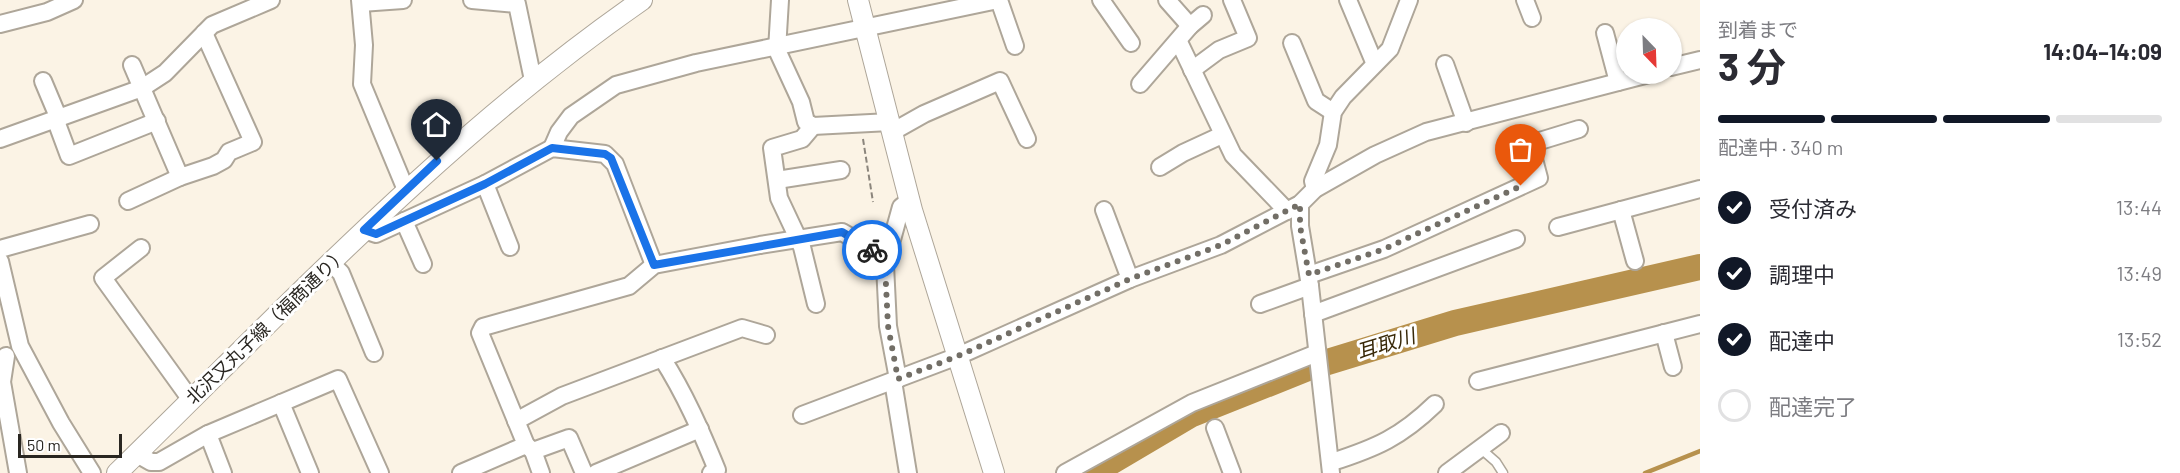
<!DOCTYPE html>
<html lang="ja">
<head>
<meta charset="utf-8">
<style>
	body { margin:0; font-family:Barlow,"Noto Sans JP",sans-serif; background:#f7f7f7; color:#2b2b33; height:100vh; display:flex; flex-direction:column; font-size:22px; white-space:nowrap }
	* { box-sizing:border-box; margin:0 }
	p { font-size:20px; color:#7c7c81 }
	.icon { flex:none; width:33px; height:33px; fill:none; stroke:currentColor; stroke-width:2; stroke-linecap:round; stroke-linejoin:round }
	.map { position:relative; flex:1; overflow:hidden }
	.drawer { display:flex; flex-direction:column; background:#fff; width:480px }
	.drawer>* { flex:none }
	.needle { width:39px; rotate:157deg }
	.fabs { position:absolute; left:1616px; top:18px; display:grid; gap:12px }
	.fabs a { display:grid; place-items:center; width:66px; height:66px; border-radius:50%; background:#fff; box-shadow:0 2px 4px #0004; font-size:30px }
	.scale { position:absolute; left:18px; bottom:15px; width:104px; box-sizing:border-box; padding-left:6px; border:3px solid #292621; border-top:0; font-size:16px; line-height:21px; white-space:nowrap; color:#292621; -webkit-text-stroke:4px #fff; paint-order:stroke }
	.pin { position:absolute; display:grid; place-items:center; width:51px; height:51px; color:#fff; margin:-62px -26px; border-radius:50% 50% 50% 0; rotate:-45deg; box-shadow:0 0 6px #0007 }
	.pin .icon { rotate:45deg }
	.courier { position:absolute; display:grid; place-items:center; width:60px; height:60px; margin:-30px; border:4px solid #1a73e8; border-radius:50%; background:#fff; color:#222; box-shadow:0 2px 8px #0007 }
	.headline em { font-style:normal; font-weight:700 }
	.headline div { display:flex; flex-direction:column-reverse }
	.headline { display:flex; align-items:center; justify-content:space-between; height:102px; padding:0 18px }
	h1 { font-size:39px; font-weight:700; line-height:45px }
	.bar { display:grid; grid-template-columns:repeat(4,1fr); gap:9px 6px; align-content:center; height:72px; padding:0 18px }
	.bar i { height:8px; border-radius:4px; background:#e1e1e2 }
	.bar .on { background:#111827 }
	.bar p { grid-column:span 4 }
	ol { padding:0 18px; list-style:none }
	li { display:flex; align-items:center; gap:18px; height:66px }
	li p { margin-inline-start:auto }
	li .icon { padding:6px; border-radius:50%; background:#111827; color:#fff; stroke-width:4 }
	li:last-child { color:#7c7c81 }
	li i { width:33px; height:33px; border:3px solid #e1e1e2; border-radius:50% }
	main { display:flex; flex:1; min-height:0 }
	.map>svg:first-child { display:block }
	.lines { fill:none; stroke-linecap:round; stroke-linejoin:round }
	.stream { stroke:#b7914d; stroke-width:4.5 }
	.river { stroke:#b7914d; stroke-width:26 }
	.service-casing { stroke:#aea699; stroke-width:11 }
	.minor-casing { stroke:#aea699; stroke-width:20 }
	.tertiary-casing { stroke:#aea699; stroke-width:22 }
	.path { stroke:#8b857c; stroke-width:2; stroke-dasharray:6 3; stroke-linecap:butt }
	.service { stroke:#fff; stroke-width:8 }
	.minor { stroke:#fff; stroke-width:16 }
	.tertiary { stroke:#fff; stroke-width:20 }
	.done { stroke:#726e66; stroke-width:6; stroke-dasharray:0 10.8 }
	.route { stroke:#1a73e8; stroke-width:8 }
	.labels { text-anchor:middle; stroke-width:6; stroke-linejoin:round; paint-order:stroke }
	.street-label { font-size:18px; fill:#292621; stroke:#fff }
	.water-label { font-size:20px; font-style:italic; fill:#392909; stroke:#fff }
</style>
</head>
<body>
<main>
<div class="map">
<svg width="1700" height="473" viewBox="0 0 1700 473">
	<rect width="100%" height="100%" fill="#fbf3e5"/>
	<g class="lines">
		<!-- stream -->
		<path class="stream" d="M1645,473L1700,451"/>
		<!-- river -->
		<path class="river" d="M1092,473L1190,415L1308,368L1455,323L1700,267"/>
		<defs>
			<path id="service" d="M1480,448L1496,462L1503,473"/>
			<g id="minor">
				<path d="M360,0L364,45L362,84L406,190"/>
				<path d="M472,0L517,4L533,80"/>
				<path d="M780,0L777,50L801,102L806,122L813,126L890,122"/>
				<path d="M999,0L1015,46"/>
				<path d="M1101,0L1131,43"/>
				<path d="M1167,0L1190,26"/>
				<path d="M1348,0L1374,62"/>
				<path d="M1525,0L1532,18"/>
				<path d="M361,3L403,0"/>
				<path d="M0,24L47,12L74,0"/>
				<path d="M1605,33L1618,82"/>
				<path d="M1179,42L1233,155L1287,211"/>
				<path d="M1292,43L1316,101L1333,112"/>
				<path d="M1445,64L1466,123"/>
				<path d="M132,65L180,177L213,166L224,160L229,152L253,142L204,33"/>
				<path d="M1671,67L1700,60"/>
				<path d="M1192,70L1219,50L1248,38L1232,0"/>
				<path d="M43,81L59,119"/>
				<path d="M1140,84L1190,26L1203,15"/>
				<path d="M56,121L69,156L157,121"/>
				<path d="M813,126L802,139L772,148L779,198L802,247L816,304"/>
				<path d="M892,132L924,114L1000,81L1027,139"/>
				<path d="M0,139L142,88L165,73L212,25L271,0"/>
				<path d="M552,148L559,132L571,116L616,85L696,63L998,0"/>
				<path d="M1160,167L1183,153L1222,135"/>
				<path d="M777,180L841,170"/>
				<path d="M485,184L510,247"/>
				<path d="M1315,189L1313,181L1328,145L1333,112L1343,97L1390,49L1409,0"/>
				<path d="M128,201L180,177"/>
				<path d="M1300,204V226L1310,286L1331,473"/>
				<path d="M1104,210L1130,279"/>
				<path d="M1621,210L1635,261"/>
				<path d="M404,221L423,264"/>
				<path d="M1558,227L1700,189"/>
				<path d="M364,230L376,234L485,184L552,148L605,154L615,164L654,265"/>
				<path d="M141,248L103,278L191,400"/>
				<path d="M0,249L90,224"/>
				<path d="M0,261L20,346L61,423L92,473"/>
				<path d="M331,263L341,273L374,353"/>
				<path d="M1309,275L1384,249L1539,178L1530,144L1579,129"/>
				<path d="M1260,304L1310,286"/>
				<path d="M1313,314L1516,239"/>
				<path d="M1664,333L1673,367"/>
				<path d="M6,356L2,382L18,473"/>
				<path d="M662,358C685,394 701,431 717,470L711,473"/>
				<path d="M898,379L888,326L885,265L901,207L910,200"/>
				<path d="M893,381L908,473"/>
				<path d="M1478,381L1700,324"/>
				<path d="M281,403L310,473"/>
				<path d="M802,415L958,356L1130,279L1221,245L1300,204L1315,189L1375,155L1426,132L1649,74"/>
				<path d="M516,421L562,396L742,328L766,335"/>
				<path d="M1215,428L1232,473"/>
				<path d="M208,434L223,473"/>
				<path d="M526,445L533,451L569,438L584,473"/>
				<path d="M533,451L541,473"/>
				<path d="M137,454L151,462H159L208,434L338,379L380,473"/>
				<path d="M1332,462C1376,448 1401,437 1435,404"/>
				<path d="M461,473L526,445L480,333L483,327L629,286L654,265L760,245L842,232L887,258"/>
				<path d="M596,473L700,429"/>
				<path d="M1065,473L1192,403L1317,353"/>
				<path d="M1447,473L1501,433"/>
			</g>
			<g id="tertiary">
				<path d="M858,0L912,210L994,473"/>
				<path d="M117,473C287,307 446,136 642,0"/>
			</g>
		</defs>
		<!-- service casing -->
		<use href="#service" class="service-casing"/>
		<!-- minor casing -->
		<use href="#minor" class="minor-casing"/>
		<!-- tertiary casing -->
		<use href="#tertiary" class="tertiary-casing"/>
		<!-- path -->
		<path class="path" d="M863,139L873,202"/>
		<!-- service -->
		<use href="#service" class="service"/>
		<!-- minor -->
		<use href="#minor" class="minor"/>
		<!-- tertiary -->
		<use href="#tertiary" class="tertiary"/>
	</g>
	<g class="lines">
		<!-- done -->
		<path class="done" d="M872,250L887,258L885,265L888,326L898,379L958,356L1130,279L1221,245L1300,204V226L1309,275L1384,249L1521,186"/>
		<!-- route -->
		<path class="route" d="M437,161L364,230L376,234L485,184L552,148L605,154L611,158L654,265L842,232L872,250"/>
	</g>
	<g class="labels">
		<!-- street labels -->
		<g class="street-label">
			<text transform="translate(267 326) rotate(-44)" y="6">北沢又丸子線（福商通り）</text>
		</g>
		<!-- water labels -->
		<g class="water-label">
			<text transform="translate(1386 344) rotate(-17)" y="7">耳取川</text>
		</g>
	</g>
</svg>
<div class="fabs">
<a><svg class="needle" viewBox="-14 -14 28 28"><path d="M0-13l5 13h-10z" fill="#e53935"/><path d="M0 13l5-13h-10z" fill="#7c7c81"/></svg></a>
</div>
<div class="scale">50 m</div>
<div class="pin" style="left:1521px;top:186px;background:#ea580c"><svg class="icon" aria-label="bag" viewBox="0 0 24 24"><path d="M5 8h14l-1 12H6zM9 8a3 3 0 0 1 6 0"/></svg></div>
<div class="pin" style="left:437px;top:161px;background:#1f2937"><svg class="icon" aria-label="home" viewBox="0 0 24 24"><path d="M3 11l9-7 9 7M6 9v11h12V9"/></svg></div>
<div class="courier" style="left:872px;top:250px"><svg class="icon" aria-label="bike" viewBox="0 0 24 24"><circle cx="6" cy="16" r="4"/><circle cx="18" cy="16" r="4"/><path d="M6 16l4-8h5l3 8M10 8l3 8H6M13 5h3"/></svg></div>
</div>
<section class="drawer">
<div class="headline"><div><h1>3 分</h1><p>到着まで</p></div><em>14:04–14:09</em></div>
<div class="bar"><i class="on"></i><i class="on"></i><i class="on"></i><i></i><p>配達中 · 340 m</p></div>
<ol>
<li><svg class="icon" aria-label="check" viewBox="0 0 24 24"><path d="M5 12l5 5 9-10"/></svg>受付済み<p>13:44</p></li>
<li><svg class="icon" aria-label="check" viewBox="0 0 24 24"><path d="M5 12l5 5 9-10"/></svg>調理中<p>13:49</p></li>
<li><svg class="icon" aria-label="check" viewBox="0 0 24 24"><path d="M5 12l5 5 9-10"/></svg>配達中<p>13:52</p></li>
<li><i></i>配達完了</li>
</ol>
</section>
</main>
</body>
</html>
